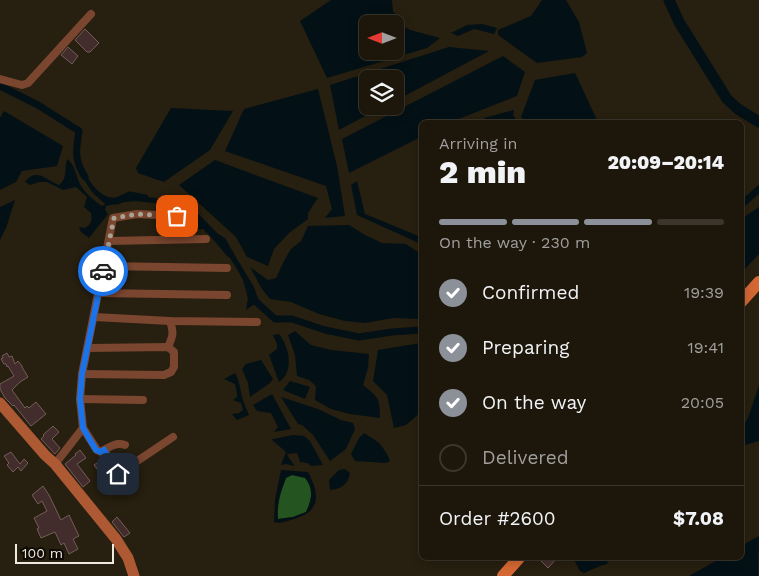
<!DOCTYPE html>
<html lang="en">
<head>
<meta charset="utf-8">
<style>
	body { margin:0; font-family:"Work Sans",sans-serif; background:#2a2419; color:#f1f3f6; height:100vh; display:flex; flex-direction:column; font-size:19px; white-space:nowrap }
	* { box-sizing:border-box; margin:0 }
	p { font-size:16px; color:#a09f9d }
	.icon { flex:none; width:28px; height:28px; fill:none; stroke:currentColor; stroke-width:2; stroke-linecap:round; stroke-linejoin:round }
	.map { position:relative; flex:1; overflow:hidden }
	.drawer { position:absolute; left:419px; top:120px; width:325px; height:440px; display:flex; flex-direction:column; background:#1d170b; border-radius:8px; box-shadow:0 2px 12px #0003,0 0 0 1px #3b362c }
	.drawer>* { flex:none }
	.needle { width:32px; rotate:270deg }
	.fabs { position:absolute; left:359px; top:15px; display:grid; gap:10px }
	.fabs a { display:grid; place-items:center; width:45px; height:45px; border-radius:8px; background:#1d170b; box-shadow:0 2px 12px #0003,0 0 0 1px #3b362c; font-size:25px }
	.scale { position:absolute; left:15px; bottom:12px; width:99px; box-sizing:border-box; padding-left:5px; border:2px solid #efeadf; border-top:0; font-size:14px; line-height:18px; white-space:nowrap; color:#efeadf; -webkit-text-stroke:4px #0d0904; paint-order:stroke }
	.pin { position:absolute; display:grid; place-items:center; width:42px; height:42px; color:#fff; margin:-21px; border-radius:10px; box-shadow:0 2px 8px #0006 }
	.courier { position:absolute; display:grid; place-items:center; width:50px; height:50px; margin:-25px; border:4px solid #1a73e8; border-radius:50%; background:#fff; color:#222; box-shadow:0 1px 6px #0007 }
	.head em { font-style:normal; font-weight:800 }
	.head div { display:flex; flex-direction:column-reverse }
	.head { display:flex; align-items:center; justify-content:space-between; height:85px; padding:0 20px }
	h1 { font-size:32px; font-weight:800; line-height:38px }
	.bar { display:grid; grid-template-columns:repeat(4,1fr); gap:8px 5px; align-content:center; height:60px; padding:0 20px }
	.bar i { height:6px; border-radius:4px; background:#3b362c }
	.bar .on { background:#8c9099 }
	.bar p { grid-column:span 4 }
	.line { display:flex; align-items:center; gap:12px; padding:0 20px; border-top:1px solid #3b362c }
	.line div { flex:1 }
	ol { padding:0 20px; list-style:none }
	li { display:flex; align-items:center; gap:15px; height:55px }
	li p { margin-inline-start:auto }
	li .icon { padding:5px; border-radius:50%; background:#8c9099; color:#fff; stroke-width:4 }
	li:last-child { color:#a09f9d }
	li i { width:28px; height:28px; border:2px solid #3b362c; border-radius:50% }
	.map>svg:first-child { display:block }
	.green { fill:#245521 }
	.water { fill:#031116; fill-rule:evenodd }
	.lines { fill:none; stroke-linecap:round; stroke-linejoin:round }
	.canal { stroke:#031116; stroke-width:7 }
	.river { stroke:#031116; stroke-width:11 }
	.building { fill:#422d2c; stroke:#735d5b }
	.minor { stroke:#7a462f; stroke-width:8 }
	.secondary { stroke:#ad5933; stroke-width:11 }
	.primary { stroke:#d46834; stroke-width:12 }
	.done { stroke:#a9a396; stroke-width:5; stroke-dasharray:0 9 }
	.route { stroke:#1a73e8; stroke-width:6 }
</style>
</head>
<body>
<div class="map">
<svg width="759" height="576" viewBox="0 0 759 576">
	<rect width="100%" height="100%" fill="#271f0f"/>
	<!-- green -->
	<path class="green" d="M292,475L305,477C314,489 312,499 306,512L293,517L278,519C277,504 281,491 286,478Z"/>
	<!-- water -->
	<g class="water">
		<path d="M331,0H392L393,12L398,15V23L410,30L440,38L427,48L327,78L300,21ZM368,24H395V51H368Z"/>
		<path d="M542,0H566L579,22L587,53L582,57L537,63L498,35V30L531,16Z"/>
		<path d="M482,24L497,28L494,34L474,29L458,36L451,33L467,25Z"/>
		<path d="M449,47L489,51L395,101V79H368V106H384L339,130L330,85Z"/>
		<path d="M503,56L525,72L517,96L451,122H421V137L349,173L342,139Z"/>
		<path d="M575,73L598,122H525L521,117L535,80Z"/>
		<path d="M318,89L337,166L345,216L325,218L332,209L326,186L225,151L244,109Z"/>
		<path d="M171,108L233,111L210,150L164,182L138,173L136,168Z"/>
		<path d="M514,110L513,115L518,122H487L484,118Z"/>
		<path d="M4,111L63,146L57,166L22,171L16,182L0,190V118Z"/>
		<path d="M67,159C75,164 76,176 80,184C85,193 93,200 102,206L105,204L92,192L79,172L80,169H83C88,179 97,194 109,197C118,199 130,197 140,197C166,196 188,209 204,228L200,230L185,220L180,213L171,207L154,203L136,201L124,202L106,206L105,210L108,214L89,238L81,232L79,227L85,228C92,224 92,220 91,213L84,207L87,197L76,187L63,190L47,182H39L30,185L25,182C36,167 46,180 59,185C68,178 64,169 67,159Z"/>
		<path d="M215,160L318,198L308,213V219L289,233L274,249L268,266L247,257L236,237L179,185Z"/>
		<path d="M357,181L365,214L421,237V244L357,215L351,185Z"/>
		<path d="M15,200L6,228L0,240V207Z"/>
		<path d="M759,207V254L741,273V219Z"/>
		<path d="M349,225L365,235L382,243L406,244L421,254V319L393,318L365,323L345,321L319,314L291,302L270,299L262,289L250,267L268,280L276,278L284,261L291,249L301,241L308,226Z"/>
		<path d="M206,227L225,238L234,254L254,287L259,301L246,310L248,298L243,280L237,269L228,255L221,240L205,232Z"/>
		<path d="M295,331L311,345L331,350L369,354L368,368L363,385C378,397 380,398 380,418L350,414L331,409L315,400L316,386L309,380L297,376L295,355L288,335Z"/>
		<path d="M279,334C289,346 295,372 279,382L269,355L277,349V344L273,335Z"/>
		<path d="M421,343V412L406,425L394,428L387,395L373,381L378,350Z"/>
		<path d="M261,360L273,379L270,383L250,397L248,383L242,369L246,364Z"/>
		<path d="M235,373C239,380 239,383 241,392C242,400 246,407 249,415L237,420L232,414L239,413L243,410L241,403L233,400L237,397V393L235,384L224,379Z"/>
		<path d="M290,381L310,387L305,399L283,390Z"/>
		<path d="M759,385V441L741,446V428L748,418Z"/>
		<path d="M272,394L291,429L274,432L278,427L271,413L257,411L253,405Z"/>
		<path d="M281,397L318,409L341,420L353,423L355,429L346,449L330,461L313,435L302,425L298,424Z"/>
		<path d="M364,433C368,436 375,439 379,443C382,446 389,456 390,461L386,463L355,461L351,454L359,438Z"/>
		<path d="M293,435L304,436L310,441L323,465L311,466L308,463L300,462L297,453L287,454L289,458L294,465V466L286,464L281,465L286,452L272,440L273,439Z"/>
		<path d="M345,469L350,473C348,484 342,489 330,490L329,480L339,470Z"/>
		<path d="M281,470L308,472C320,495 321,511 294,519C287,521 281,524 274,522L275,500ZM292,475L305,478C314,489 312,499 306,512L293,517L278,519C276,504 281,491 286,478Z"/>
		<path d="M759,536L758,576H689L721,558H741V546Z"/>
		<path d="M573,558H604L608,562L607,564L600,566L584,573L580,571Z"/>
	</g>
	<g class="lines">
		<!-- canal -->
		<g class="canal">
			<path d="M0,86L38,105L79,131C76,150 74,160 85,177"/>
			<path d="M117,201L130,195L145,198"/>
			<path d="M160,202L183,203L214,235L230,254"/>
			<path d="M741,205L759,189"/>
			<path d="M251,296L252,298L275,319H292L325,330L359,337L392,332L421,330"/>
		</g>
		<!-- river -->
		<path class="river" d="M669,0L679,22L727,99L738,109L759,122"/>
	</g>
	<!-- building -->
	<g class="building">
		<path d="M85,29L99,43L90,52H87L75,40Z"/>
		<path d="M68,47L78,56L72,64L61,55Z"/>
		<path d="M7,353L9,357L12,356L15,364L18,361L22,366V367L28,377L20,382L12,390L25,408L27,406L29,408L36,402L46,414L31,426L14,405L13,406L5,398L0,389V384L14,376L8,366L7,367L6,364H4L1,359L3,358L2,356Z"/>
		<path d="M53,426L59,432L52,439L60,448L55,454L41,439L44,436L43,435Z"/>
		<path d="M80,450L86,458L77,464L90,481L83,487L65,464L76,455L75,454Z"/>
		<path d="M11,452L20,464L24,459L28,463L21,471L18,467L13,472L7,465L9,463L4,456Z"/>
		<path d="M100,461L107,471L109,470L113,476L106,481L94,465Z"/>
		<path d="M43,486L49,495L61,520L69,515L79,536L73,539L78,549L69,554L64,543L61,545L55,532L41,538L37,529L39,528L34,518L47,511L42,501L38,504L32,495Z"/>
		<path d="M117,517L130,533L124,537L112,522Z"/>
		<path d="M538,558H557L548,568Z"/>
	</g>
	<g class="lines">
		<!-- minor -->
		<g class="minor">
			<path d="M0,79L22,85L28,83L91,14"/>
			<path d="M109,241L206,239"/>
			<path d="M104,266L227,268"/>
			<path d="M99,293L227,295"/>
			<path d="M94,317L170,321L257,322"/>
			<path d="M168,347C173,336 174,333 170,321"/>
			<path d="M82,374L164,375L171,372L174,367V352L168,347L88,348"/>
			<path d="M80,399L143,400"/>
			<path d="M83,428L80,399L82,374L113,218L137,214L177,216"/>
			<path d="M104,450L118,474L173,437"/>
			<path d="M55,464L83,428L97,450L101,452C109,447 116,442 125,445"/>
		</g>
		<!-- secondary -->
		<path class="secondary" d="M0,403L45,455L55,464L116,539L128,558L134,576"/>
		<!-- primary -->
		<g class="primary">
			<path d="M741,302L759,282"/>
			<path d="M503,576L519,558"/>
		</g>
	</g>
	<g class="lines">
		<!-- done -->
		<path class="done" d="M103,271L114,218L137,214L177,216"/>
		<!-- route -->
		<path class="route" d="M103,271L82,374L80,399L83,428L96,450L101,452L104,450L118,474"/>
	</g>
</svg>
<div class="fabs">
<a><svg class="needle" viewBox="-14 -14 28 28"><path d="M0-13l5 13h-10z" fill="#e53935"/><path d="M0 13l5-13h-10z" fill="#a09f9d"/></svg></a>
<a><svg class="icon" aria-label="layers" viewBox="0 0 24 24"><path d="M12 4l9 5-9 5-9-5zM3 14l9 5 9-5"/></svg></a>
</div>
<div class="scale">100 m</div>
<div class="pin" style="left:177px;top:216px;background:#ea580c"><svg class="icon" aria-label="bag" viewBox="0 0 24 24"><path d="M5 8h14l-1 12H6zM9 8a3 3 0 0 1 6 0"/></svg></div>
<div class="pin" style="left:118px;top:474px;background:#1f2937"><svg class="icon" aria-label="home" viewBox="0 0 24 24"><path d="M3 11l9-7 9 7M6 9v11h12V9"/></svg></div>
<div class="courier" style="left:103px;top:271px"><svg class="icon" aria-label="car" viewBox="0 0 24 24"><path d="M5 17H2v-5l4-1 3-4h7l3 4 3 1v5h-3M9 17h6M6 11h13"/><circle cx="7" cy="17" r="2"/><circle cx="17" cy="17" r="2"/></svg></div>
<section class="drawer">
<div class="head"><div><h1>2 min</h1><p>Arriving in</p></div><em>20:09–20:14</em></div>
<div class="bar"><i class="on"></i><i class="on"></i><i class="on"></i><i></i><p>On the way · 230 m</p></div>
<ol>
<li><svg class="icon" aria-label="check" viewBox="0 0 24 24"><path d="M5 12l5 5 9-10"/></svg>Confirmed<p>19:39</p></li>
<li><svg class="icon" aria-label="check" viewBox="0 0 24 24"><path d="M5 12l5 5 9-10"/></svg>Preparing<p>19:41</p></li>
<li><svg class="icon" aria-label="check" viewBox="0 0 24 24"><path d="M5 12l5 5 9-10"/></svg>On the way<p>20:05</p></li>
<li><i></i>Delivered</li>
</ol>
<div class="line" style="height:65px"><div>Order #2600</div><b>$7.08</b></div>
</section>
</div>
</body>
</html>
